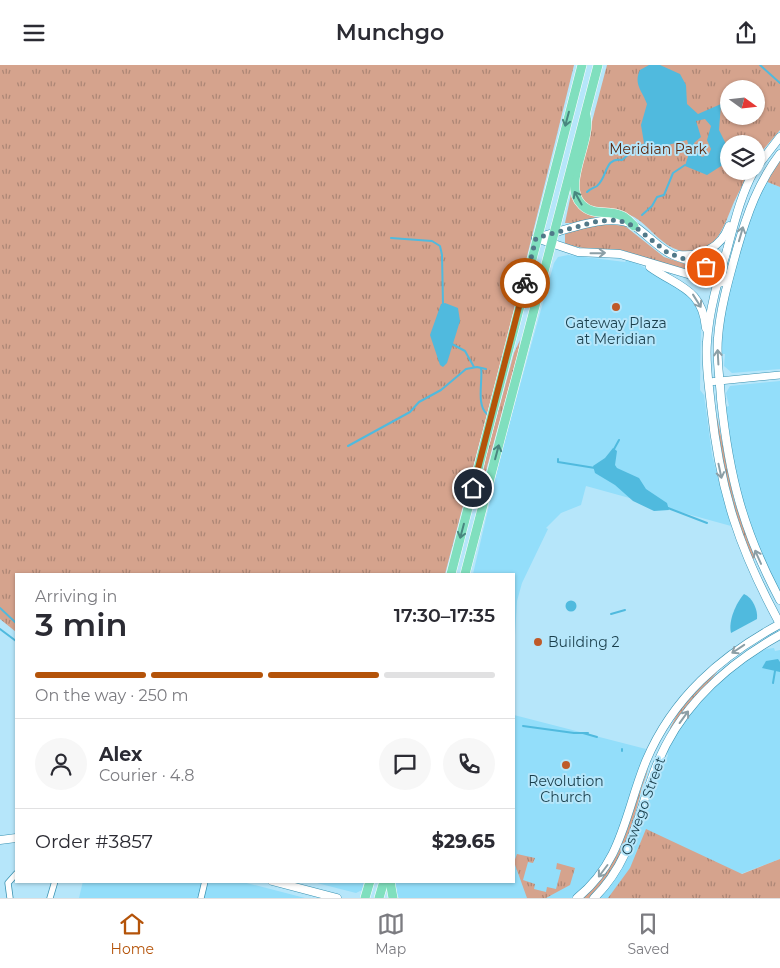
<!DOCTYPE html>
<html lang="en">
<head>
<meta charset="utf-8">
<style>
	body { margin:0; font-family:Montserrat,sans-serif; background:#f7f7f7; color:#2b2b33; height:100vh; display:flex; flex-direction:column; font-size:19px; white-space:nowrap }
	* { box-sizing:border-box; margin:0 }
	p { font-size:16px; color:#7c7c81 }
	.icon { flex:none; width:28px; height:28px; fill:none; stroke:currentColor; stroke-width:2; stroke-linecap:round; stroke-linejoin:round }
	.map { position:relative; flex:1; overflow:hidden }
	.details { position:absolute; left:15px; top:508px; width:500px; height:310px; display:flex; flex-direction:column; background:#fff; border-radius:0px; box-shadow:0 1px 4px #0004 }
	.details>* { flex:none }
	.needle { width:32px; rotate:105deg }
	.fabs { position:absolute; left:720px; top:15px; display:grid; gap:10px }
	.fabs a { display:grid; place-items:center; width:45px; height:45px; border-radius:50%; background:#fff; box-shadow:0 1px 4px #0004; font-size:25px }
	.pin { position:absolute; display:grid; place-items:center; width:42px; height:42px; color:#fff; margin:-21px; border:2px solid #fff; border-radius:50%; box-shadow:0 1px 5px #0007 }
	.courier { position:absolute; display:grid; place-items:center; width:50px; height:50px; margin:-25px; border:4px solid #b45309; border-radius:50%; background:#fff; color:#222; box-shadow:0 1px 6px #0007 }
	.headline em { font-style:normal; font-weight:600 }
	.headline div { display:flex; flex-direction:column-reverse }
	.headline { display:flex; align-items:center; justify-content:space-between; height:85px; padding:0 20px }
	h1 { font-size:32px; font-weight:600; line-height:38px }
	.bar { display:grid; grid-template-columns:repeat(4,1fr); gap:8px 5px; align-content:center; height:60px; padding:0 20px }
	.bar i { height:6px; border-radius:4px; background:#e1e1e2 }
	.bar .on { background:#b45309 }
	.bar p { grid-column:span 4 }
	.line { display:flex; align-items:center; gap:12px; padding:0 20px; border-top:1px solid #e1e1e2 }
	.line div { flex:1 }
	.round { display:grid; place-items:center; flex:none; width:52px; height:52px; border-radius:26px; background:#f7f7f7 }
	header { display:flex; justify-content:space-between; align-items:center; height:65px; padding:0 20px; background:#fff; font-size:22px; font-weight:600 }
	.tabs { display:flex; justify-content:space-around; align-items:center; height:70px; border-top:1px solid #e1e1e2; background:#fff; font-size:14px; color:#7c7c81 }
	.tabs a { display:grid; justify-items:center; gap:2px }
	.tabs .on { color:#b45309 }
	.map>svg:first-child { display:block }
	.built { fill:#93defa }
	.grass { fill:url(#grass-tufts); fill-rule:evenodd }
	.water { fill:#50bade; fill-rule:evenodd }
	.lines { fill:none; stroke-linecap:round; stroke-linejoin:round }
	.stream { stroke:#50bade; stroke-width:2 }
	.minor-casing { stroke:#3992b1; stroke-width:7 }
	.tertiary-casing { stroke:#3992b1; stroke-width:8 }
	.secondary-casing { stroke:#3992b1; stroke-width:9 }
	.primary-casing { stroke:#fff; stroke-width:10 }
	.minor { stroke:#fff; stroke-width:5.5 }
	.tertiary { stroke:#fff; stroke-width:7 }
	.secondary { stroke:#fff; stroke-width:8 }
	.primary { stroke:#80dfbe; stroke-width:9 }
	.oneway { stroke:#48877f }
	.oneway2 { stroke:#8c9fa6 }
	.done { stroke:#517989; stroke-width:5; stroke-dasharray:0 9 }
	.route { stroke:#b45309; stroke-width:6 }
	.poi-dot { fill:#bf5a29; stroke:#b6e6fa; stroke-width:2 }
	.labels { text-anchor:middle; stroke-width:4; stroke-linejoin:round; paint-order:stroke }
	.park-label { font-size:14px; fill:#5d2910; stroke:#b6e6fa }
	.poi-label { font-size:14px; fill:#1a3f4c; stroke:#b6e6fa }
	.street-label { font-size:14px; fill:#1a3f4c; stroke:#b6e6fa }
</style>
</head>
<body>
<header><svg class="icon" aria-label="menu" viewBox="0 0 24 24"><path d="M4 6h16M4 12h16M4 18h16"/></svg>Munchgo<svg class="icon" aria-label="share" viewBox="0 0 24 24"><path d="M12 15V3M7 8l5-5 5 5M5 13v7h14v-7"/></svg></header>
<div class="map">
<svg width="780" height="833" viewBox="0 0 780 833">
	<defs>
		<pattern id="grass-tufts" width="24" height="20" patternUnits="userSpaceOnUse" patternTransform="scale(1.25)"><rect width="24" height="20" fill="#d5a38d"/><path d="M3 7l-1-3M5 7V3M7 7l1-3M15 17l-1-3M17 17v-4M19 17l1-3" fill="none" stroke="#ac8675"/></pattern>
	</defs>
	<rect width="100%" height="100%" fill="#b6e6fa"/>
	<!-- built -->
	<g class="built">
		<path d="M765,116L780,122V304L732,308L724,301L725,289H721L726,236L750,152Z"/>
		<path d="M568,190L625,197L627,195L640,200L686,227L696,238L701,259L700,325L704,330L712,390L731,461L586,421L581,440L561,448L546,463L548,464L522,518L517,536L514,588V509H473L502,385L554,198L558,192Z"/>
		<path d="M780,316V528L748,457L734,407L726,342L729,341L726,328L730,321Z"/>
		<path d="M774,583L775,586L780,585V794L678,833H598L615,814L630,789L655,713L668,691L667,686L686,654L713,623L730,607L754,590L766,584Z"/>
		<path d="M514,650L646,684L621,763L604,800L584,822L571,833H399L395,826L394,816H514Z"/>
		<path d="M83,816H239L305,833H79Z"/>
		<path d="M309,816H364L362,825L356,828Z"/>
	</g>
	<!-- grass -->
	<g class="grass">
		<path d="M0,0H574L505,281L445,509H16V567L0,554Z"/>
		<path d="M607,0H780V65L762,86L756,97V79H729V106H750C745,116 739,126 734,137C723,163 713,200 673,183C658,176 648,160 634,152C623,146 612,148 600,145C594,144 588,140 582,137L576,117ZM729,24H756V51H729Z"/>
		<path d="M780,94V122L765,116Z"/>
		<path d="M571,129L597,151L596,152L572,161L571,158H565Z"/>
		<path d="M599,158L625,161L664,192L707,206L708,209L706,211L621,185L583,183L565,179V169Z"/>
		<path d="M520,275L518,288L477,439L486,392L514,288Z"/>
		<path d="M715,352H717L734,435L755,493L753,494L747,485L725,416Z"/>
		<path d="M716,605L717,607L672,665L670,663L680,644Z"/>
		<path d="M648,703C647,711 643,718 641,726C631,766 621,804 589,833H582L604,810L618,788Z"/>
		<path d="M646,764L742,809L780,794V833H608L630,803Z"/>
		<path d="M517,789L535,793L533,798L528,797L523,815L535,819L534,824L546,827L547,822L556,824L561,805L556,804L557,798L575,803L570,820L546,833H527L514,797Z"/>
	</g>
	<!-- water -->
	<g class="water">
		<path d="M649,0H660L680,9L686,20L687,39L698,49L721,39L719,65L725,77L729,96L707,110L685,101L690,85L687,75L664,81L656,88L644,78L641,60L647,39C643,27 633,19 640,5ZM705,54L711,61L707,75L711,84L709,89L702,92L696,87L694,78L701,72L696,56Z"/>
		<path d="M445,238L458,243L460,256L447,298L443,302L440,300L430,270L441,239Z"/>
		<path d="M613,383L617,386L615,400L617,403L639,413L646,424L667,438L669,445L654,446L633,436L615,420L595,408L593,401L605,393Z"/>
		<path d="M744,529C753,533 758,545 757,554L731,568C728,556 736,538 744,529Z"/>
		<circle cx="571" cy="541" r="5.5"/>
		<path d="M778,594L780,597V607L762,603L766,596Z"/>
	</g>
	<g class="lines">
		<!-- stream -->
		<g class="stream">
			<path d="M760,0L780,18"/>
			<path d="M587,127C591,123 594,123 597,121C608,112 604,92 622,95L637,82L646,79"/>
			<path d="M642,150L652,141L657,132L664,130L673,108L685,100"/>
			<path d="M391,173L432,176L440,181L442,190L443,240"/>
			<path d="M452,279L465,286L474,302"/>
			<path d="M481,303C483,316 476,340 487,349"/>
			<path d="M348,381L410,347L419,337L441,325L466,304L477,302L486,304"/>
			<path d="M613,386L619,375"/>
			<path d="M558,394V397L595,403"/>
			<path d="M668,443L707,458"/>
			<path d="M0,543L16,558"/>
			<path d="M611,549L625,545"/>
			<path d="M0,564L16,576"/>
			<path d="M773,618L775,606"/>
			<path d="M523,661L574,668H588"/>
			<path d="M583,668L597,672"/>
			<path d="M622,686V684"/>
		</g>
		<defs>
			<g id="minor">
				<path d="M10,833L8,818L16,809"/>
				<path d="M50,833L55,816"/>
				<path d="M201,833L205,816"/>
			</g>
			<path id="tertiary" d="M709,317L780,310"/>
			<g id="secondary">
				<path d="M780,89C758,118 747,149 737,184C729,213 720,244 718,273C716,293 720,314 721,334C729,411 743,466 780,535"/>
				<path d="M756,103L780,72"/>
				<path d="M754,106C741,129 734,159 727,185C718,215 709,245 707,277C705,298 709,320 711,341C720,426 739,484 780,559"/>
				<path d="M536,173C561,167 610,146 633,160C647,169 658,183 673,190C689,197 710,199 723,211"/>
				<path d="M536,173L578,187L620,189L718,218L722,217"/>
				<path d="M679,190C701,192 721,183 729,161"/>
				<path d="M650,202C678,222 702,223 706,263"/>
				<path d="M0,775L16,773"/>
				<path d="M272,816L337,833"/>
				<path d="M577,833C623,796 625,747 646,696C673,632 721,591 780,559"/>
				<path d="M594,833C630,798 637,753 654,707C676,646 724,601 780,570"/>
			</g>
			<g id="primary">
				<path d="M586,51C592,77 561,120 582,140C594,152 609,144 622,151C627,153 630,157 634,161"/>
				<path d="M451,509L582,0"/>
				<path d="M465,509L598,0"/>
				<path d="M390,816L393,833"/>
				<path d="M365,833L370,816"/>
				<path d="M379,833L384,816"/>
			</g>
		</defs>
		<!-- minor casing -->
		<use href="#minor" class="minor-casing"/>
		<!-- tertiary casing -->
		<use href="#tertiary" class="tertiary-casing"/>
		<!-- secondary casing -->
		<use href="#secondary" class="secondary-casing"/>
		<!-- primary casing -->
		<use href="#primary" class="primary-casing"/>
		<!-- minor -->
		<use href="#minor" class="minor"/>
		<!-- tertiary -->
		<use href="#tertiary" class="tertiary"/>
		<!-- secondary -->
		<use href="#secondary" class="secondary"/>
		<!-- primary -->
		<use href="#primary" class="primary"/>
	</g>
	<!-- one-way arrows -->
	<defs><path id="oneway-shaft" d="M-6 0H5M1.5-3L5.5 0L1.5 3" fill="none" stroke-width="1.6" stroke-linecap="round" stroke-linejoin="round" transform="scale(1.25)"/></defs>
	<g class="oneway">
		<use href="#oneway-shaft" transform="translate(567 54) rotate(105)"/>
		<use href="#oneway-shaft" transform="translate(578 133) rotate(-119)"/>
		<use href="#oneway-shaft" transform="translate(497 387) rotate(-75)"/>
		<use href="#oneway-shaft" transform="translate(462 466) rotate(105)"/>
	</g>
	<g class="oneway2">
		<use href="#oneway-shaft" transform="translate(741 169) rotate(-74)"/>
		<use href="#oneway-shaft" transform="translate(598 188) rotate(-1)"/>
		<use href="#oneway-shaft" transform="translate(697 236) rotate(58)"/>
		<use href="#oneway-shaft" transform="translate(718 292) rotate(-93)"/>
		<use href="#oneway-shaft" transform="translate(720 406) rotate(78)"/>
		<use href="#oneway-shaft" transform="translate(758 492) rotate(-114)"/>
		<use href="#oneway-shaft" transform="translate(738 584) rotate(146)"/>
		<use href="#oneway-shaft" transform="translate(684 652) rotate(-54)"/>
		<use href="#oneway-shaft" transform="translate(603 806) rotate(127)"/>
	</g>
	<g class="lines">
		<!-- done -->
		<path class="done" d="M525,218L536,173L598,156L618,155L634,161L668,188L706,202"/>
		<!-- route -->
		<path class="route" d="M473,423L525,218"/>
	</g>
	<!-- markers -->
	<g class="poi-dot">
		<circle cx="616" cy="242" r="5"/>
		<circle cx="538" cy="577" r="5"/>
		<circle cx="566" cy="700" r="5"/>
	</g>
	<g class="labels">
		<!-- park labels -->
		<g class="park-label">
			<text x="658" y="89">Meridian Park</text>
		</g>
		<!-- poi labels -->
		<g class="poi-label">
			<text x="616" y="263">Gateway Plaza<tspan x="616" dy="16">at Meridian</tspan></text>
			<text x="548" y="582" text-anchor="start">Building 2</text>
			<text x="566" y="721">Revolution<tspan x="566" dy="16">Church</tspan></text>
		</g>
		<!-- street labels -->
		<g class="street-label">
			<text transform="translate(643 741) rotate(-70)" y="5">Oswego Street</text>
		</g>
	</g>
</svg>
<div class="fabs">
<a><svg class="needle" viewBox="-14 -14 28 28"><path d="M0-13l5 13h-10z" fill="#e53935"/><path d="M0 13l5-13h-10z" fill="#7c7c81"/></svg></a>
<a><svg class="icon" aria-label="layers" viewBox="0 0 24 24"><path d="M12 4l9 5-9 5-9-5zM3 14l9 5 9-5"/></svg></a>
</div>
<div class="pin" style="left:706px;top:202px;background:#ea580c"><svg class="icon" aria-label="bag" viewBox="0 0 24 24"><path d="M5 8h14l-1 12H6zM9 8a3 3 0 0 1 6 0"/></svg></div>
<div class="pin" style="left:473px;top:423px;background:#1f2937"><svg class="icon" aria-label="home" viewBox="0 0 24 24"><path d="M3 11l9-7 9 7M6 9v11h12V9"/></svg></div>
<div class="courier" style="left:525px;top:218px"><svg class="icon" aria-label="bike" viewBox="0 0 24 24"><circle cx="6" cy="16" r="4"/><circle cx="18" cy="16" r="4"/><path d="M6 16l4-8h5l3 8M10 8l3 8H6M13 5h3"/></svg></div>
<section class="details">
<div class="headline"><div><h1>3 min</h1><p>Arriving in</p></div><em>17:30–17:35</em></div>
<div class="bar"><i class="on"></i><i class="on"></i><i class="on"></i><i></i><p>On the way · 250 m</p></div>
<div class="line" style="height:90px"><a class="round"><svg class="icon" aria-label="person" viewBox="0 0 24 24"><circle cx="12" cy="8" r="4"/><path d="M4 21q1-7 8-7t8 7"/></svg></a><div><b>Alex</b><p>Courier · 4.8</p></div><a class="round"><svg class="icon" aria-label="chat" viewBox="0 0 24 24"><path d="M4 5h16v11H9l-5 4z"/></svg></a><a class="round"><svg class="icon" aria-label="phone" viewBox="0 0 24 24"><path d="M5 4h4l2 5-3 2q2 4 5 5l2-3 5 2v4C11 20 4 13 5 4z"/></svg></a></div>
<div class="line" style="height:65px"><div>Order #3857</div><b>$29.65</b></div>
</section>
</div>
<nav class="tabs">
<a class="on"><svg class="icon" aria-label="home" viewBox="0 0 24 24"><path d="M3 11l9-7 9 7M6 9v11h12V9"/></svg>Home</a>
<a><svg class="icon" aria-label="map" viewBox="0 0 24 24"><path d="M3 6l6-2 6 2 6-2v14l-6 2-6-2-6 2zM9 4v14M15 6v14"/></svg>Map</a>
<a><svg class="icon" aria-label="saved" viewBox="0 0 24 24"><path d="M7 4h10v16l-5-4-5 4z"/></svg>Saved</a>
</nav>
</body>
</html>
